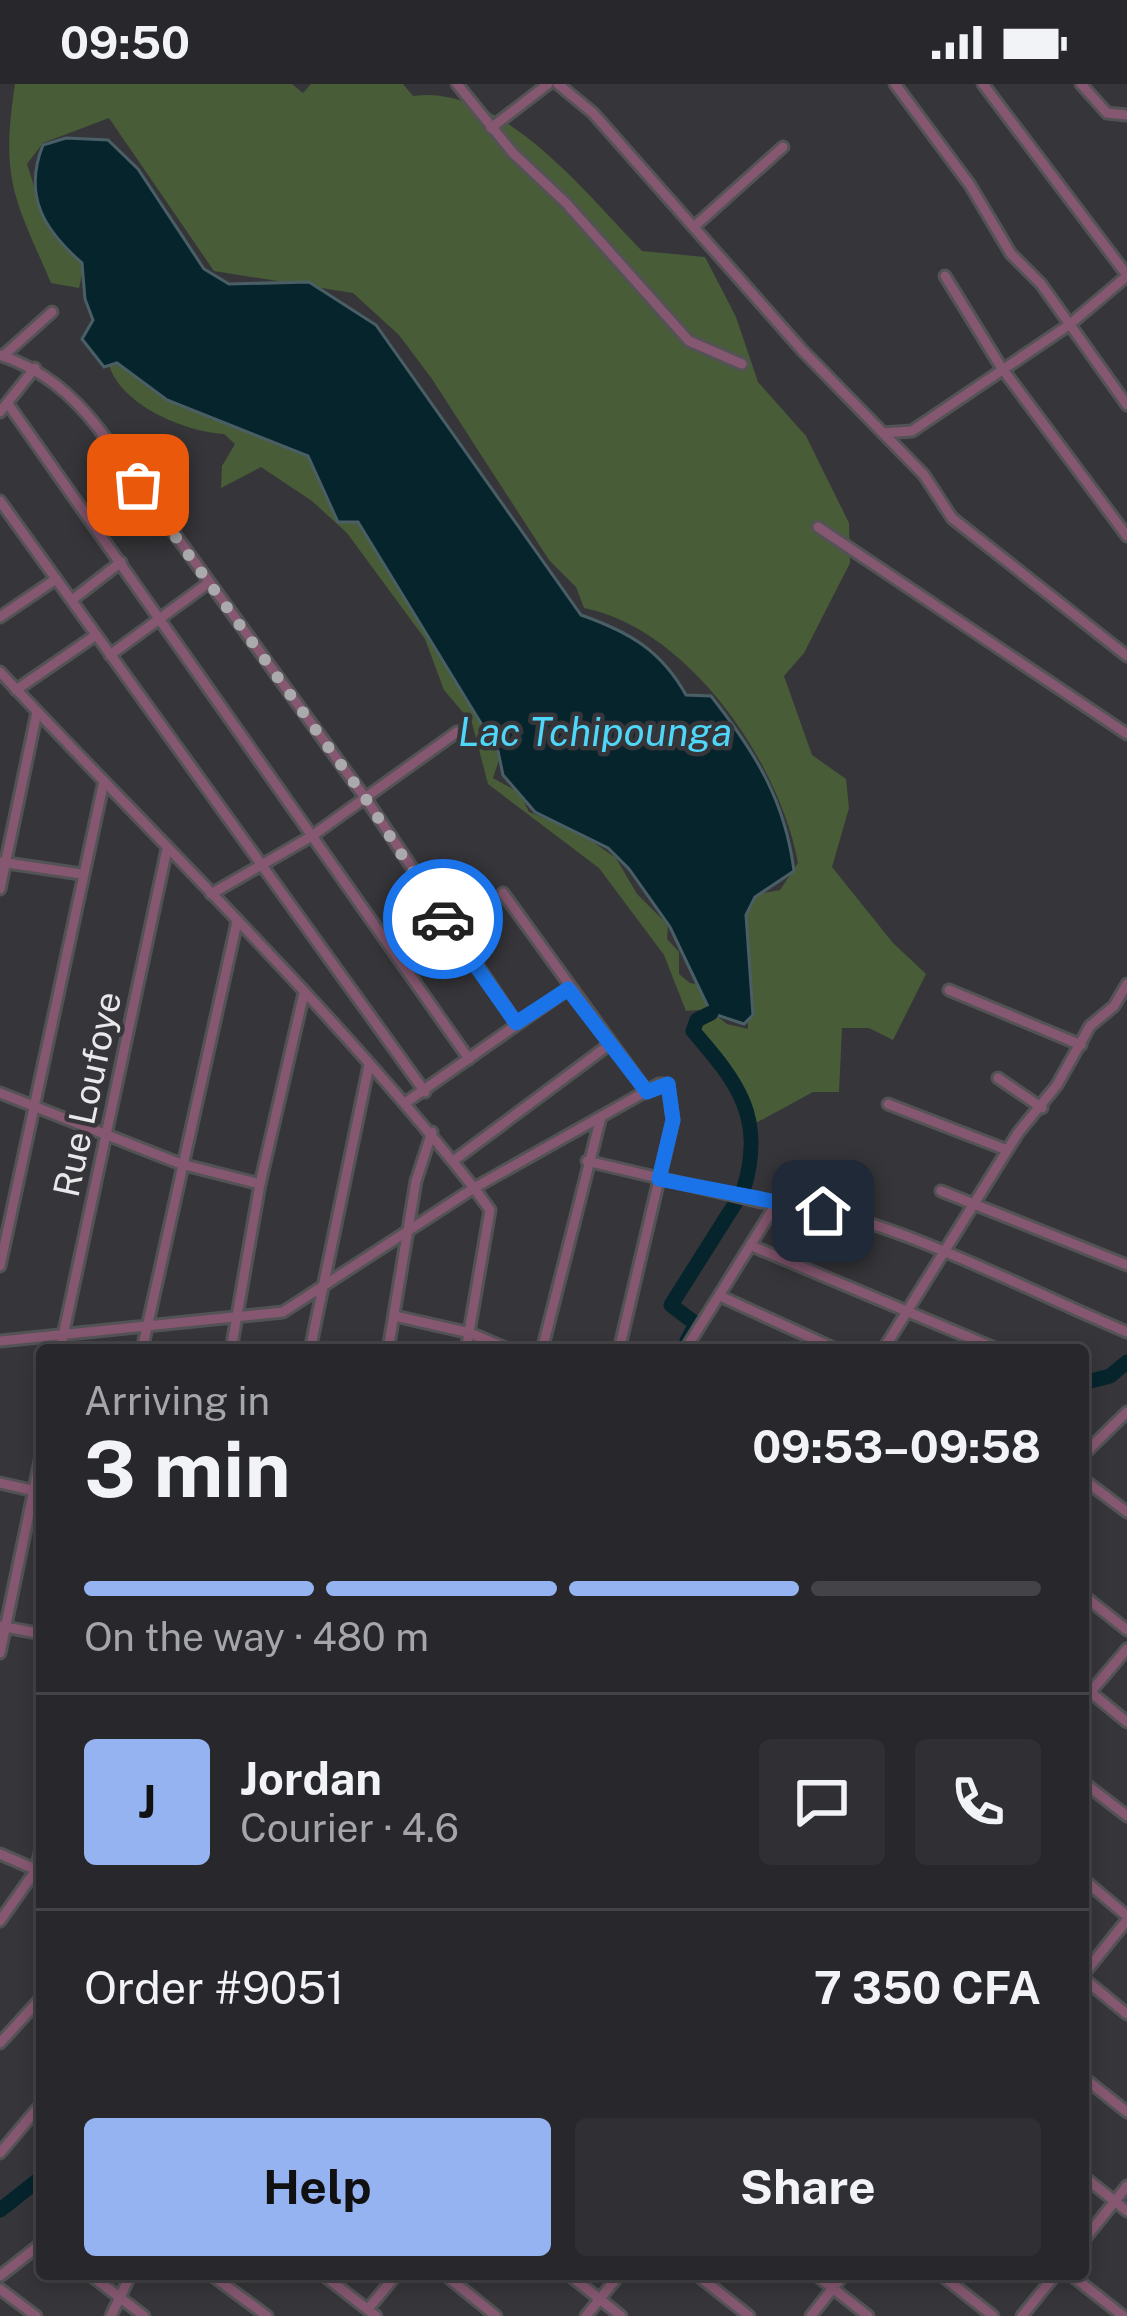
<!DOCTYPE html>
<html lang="en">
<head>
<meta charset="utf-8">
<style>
	body { margin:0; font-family:"Public Sans",sans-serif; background:#303034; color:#f1f3f6; height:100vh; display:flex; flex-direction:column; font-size:45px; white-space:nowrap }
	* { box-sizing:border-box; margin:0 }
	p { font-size:39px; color:#a5a6a9 }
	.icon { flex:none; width:66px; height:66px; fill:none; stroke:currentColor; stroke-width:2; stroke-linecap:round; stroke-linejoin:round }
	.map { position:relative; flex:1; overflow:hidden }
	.sheet { position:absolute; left:36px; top:1260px; width:1053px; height:936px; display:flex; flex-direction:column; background:#28282c; border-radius:12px; box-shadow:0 6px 18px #0003,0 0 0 3px #444448 }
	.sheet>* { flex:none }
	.pin { position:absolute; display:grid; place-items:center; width:102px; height:102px; color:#fff; margin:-51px; border-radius:24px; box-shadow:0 6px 18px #0006 }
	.courier { position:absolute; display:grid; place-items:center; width:120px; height:120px; margin:-60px; border:9px solid #1a73e8; border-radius:50%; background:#fff; color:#222; box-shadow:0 3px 15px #0007 }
	.headline em { font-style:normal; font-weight:700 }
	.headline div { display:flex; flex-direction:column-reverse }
	.headline { display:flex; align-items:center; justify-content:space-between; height:204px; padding:0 48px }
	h1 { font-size:78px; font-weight:700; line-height:90px }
	.bar { display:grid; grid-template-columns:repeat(4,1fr); gap:18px 12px; align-content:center; height:144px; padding:0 48px }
	.bar i { height:15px; border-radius:9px; background:#444448 }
	.bar .current { background:#95b2f1 }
	.bar p { grid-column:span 4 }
	.line { display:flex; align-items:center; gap:30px; padding:0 48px; border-top:3px solid #444448 }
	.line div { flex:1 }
	.round { display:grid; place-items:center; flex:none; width:126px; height:126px; border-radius:12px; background:#303034 }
	.action { display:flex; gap:24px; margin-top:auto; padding:24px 48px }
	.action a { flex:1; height:138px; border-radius:12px; background:#95b2f1; color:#111; font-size:48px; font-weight:700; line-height:138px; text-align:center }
	.action a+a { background:#303034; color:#f1f3f6 }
	.status { display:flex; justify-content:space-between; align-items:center; height:84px; padding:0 60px; background:#28282c; direction:ltr }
	.status svg { height:33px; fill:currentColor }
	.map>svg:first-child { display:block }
	.green { fill:#485c37 }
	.water { fill:#06242c; stroke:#4a5f65; stroke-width:3 }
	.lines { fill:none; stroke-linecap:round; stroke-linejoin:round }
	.river { stroke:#06242c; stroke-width:15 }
	.street-casing { stroke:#535356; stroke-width:15 }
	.street { stroke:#855770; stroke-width:9 }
	.done { stroke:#aaaaad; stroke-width:12; stroke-dasharray:0 21.6 }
	.route { stroke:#1a73e8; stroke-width:15 }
	.labels { text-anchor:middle; stroke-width:9; stroke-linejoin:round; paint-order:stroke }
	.street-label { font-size:36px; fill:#e9e9eb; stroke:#36363a }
	.water-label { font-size:39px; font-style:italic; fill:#4fd7f9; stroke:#36363a }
</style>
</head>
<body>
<div class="status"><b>09:50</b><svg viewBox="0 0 49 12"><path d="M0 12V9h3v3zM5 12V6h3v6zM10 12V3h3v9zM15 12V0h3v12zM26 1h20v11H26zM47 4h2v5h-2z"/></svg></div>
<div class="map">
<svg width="1127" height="2232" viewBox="0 0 1127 2232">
	<rect width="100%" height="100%" fill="#36363a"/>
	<!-- green -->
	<path class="green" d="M15,0H292L303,9L311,0H403L413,12C501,0 586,110 642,167L705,173L736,233L758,298L806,352L849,439L850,479L804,569L784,592L812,671L846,695L849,724L832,783L893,859L926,890L893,956L869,944H842L839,1008H813L754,1040L701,954L699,926L686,927L664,871L599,784L488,700L472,639L444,606L425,555L347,449L312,417L261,383L221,404L222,382L235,360L224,350C185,348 117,320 108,277L119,271L207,319L210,336L217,329C245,341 277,350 303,366C343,390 444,551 453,597L472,611L500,673L493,694L520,709L529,728L577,747L616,774L637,810L668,841L667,855L679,868V890L690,899L710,903L713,921L708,925L727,940L748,945L744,836L758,810L780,806L798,779C780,679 689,545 584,524L576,503L549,476L432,295L399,251L353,209L214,187L109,34L43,59L27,80L45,137L84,182L79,204L51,199C15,115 0,97 15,0Z"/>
	<!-- water -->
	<path class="water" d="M66,54L108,56L138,85L204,185L229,200L309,198L376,241L581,531C629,548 661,566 686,611L711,612C755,668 785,716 794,787L755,813L746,831L753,931L744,940L711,929L670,843L629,785L608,764L535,728L503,691L498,667L358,438H338L308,372L167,316L117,279L104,283L82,255L93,236L85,215L82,179C43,145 23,111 43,61Z"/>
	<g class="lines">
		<!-- river -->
		<g class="river">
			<path d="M687,1257L696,1240L671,1221L743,1107C766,1034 738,999 693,947L697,936L711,929"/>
			<path d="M1083,1299L1110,1292L1127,1278"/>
			<path d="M0,2126L42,2093"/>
		</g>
		<defs>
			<g id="street">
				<path d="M457,0L513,69L566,119L689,257L742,280"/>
				<path d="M558,0L593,29L802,266L924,391L952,434L1127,572"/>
				<path d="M895,0L970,101L1011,170L1041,200L1127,321"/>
				<path d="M983,0L1127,191"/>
				<path d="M1081,0L1107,29L1127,31"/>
				<path d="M491,44L548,0"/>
				<path d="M696,141L783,63"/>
				<path d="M945,192L1001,283L1127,452"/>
				<path d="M0,271C42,285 72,310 99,345L366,715L516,939"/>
				<path d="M3,272L52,228"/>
				<path d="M8,320L469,975"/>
				<path d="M0,328L35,284"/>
				<path d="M883,349L912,347L1069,241L1127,192"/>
				<path d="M0,417L425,1008"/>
				<path d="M818,443L1127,650"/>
				<path d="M72,516L121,478"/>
				<path d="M0,533L56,495"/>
				<path d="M110,571L207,500"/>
				<path d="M0,588C159,758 329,921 474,1104L659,1000H668L673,1036L619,1266"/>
				<path d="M16,606L96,551"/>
				<path d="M0,778L81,790"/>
				<path d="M0,805L37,628"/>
				<path d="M503,809L647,1008"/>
				<path d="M211,810L312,752L457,648"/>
				<path d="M949,906L1081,961"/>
				<path d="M998,994L1042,1024"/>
				<path d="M0,1009L181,1080L260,1100"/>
				<path d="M405,1019L568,905"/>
				<path d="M888,1020L1007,1066"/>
				<path d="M453,1077L610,960"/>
				<path d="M587,1077L761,1118C872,1121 1022,1205 1127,1248"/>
				<path d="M941,1107L1127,1181"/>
				<path d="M752,1162L999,1266"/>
				<path d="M0,1182L104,697"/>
				<path d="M720,1212L838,1266"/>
				<path d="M395,1232L470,1249L510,1266"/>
				<path d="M0,1257L283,1228L474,1104L490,1126L466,1266"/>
				<path d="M60,1266L167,765"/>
				<path d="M142,1266L237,838"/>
				<path d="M231,1266L260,1100L304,909"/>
				<path d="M310,1266L369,981"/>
				<path d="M388,1266L416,1097L432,1048"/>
				<path d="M542,1266L601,1033"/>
				<path d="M685,1266L778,1117"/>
				<path d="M883,1266L1018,1049L1057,1001L1090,942L1114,922L1127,900"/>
				<path d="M1083,1371L1127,1328"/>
				<path d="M1083,1395L1127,1428"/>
				<path d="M0,1399L35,1407"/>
				<path d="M1083,1511L1127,1546"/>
				<path d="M0,1542L42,1550"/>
				<path d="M0,1569L42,1367"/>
				<path d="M1083,1602L1127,1638"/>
				<path d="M1083,1617L1127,1565"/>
				<path d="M1083,1698L1127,1732"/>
				<path d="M0,1770L39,1787"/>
				<path d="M1083,1795L1127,1832"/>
				<path d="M0,1837L36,1786L42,1760"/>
				<path d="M1083,1891L1127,1836"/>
				<path d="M1083,1894L1127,1930"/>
				<path d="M0,1959L42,1913"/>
				<path d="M1083,1993L1127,2028"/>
				<path d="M0,2069L42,2019"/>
				<path d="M1083,2092L1127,2127"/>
				<path d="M1083,2157L1127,2102"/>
				<path d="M89,2190L144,2232"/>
				<path d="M210,2190L267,2232"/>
				<path d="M322,2190L376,2232"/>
				<path d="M444,2190L496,2232"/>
				<path d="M568,2190L621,2232"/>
				<path d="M696,2190L749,2232"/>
				<path d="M815,2190L868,2232"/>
				<path d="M940,2190L993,2232"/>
				<path d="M1070,2190L1123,2232"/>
				<path d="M0,2192L42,2159"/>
				<path d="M0,2205L36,2232"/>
				<path d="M368,2225L397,2190"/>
				<path d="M111,2232L131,2190"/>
				<path d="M586,2232L620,2190"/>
				<path d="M811,2232L844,2190"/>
				<path d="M1022,2232L1056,2190"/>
			</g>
		</defs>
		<!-- street casing -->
		<use href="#street" class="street-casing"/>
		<!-- street -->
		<use href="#street" class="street"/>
	</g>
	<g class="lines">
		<!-- done -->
		<path class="done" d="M138,401L366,715L443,835"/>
		<!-- route -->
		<path class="route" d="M443,835L516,939L568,905L647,1008L668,1000L673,1036L659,1095L823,1127"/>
	</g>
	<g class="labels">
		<!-- street labels -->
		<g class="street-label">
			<text transform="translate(87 1010) rotate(-78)" y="13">Rue Loufoye</text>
		</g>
		<!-- water labels -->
		<g class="water-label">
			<text x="595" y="662">Lac Tchipounga</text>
		</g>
	</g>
</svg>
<div class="pin" style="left:138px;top:401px;background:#ea580c"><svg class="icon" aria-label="bag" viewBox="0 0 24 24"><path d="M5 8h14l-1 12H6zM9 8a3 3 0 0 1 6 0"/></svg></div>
<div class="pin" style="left:823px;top:1127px;background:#1f2937"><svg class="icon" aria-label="home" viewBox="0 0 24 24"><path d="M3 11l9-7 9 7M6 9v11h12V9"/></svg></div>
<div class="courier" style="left:443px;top:835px"><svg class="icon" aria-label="car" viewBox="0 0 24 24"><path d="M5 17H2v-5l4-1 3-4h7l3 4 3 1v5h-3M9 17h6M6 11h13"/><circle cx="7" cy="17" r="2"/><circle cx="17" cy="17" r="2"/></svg></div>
<section class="sheet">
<div class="headline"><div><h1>3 min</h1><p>Arriving in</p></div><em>09:53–09:58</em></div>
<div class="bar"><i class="current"></i><i class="current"></i><i class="current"></i><i></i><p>On the way · 480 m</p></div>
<div class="line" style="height:216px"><b class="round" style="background:#95b2f1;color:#111">J</b><div><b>Jordan</b><p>Courier · 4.6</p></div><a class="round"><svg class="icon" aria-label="chat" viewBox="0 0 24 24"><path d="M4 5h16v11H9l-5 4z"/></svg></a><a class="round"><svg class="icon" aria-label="phone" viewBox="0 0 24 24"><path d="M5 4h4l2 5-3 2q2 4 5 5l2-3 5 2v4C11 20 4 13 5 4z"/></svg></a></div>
<div class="line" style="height:156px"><div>Order #9051</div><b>7 350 CFA</b></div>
<div class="action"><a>Help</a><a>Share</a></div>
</section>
</div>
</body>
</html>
